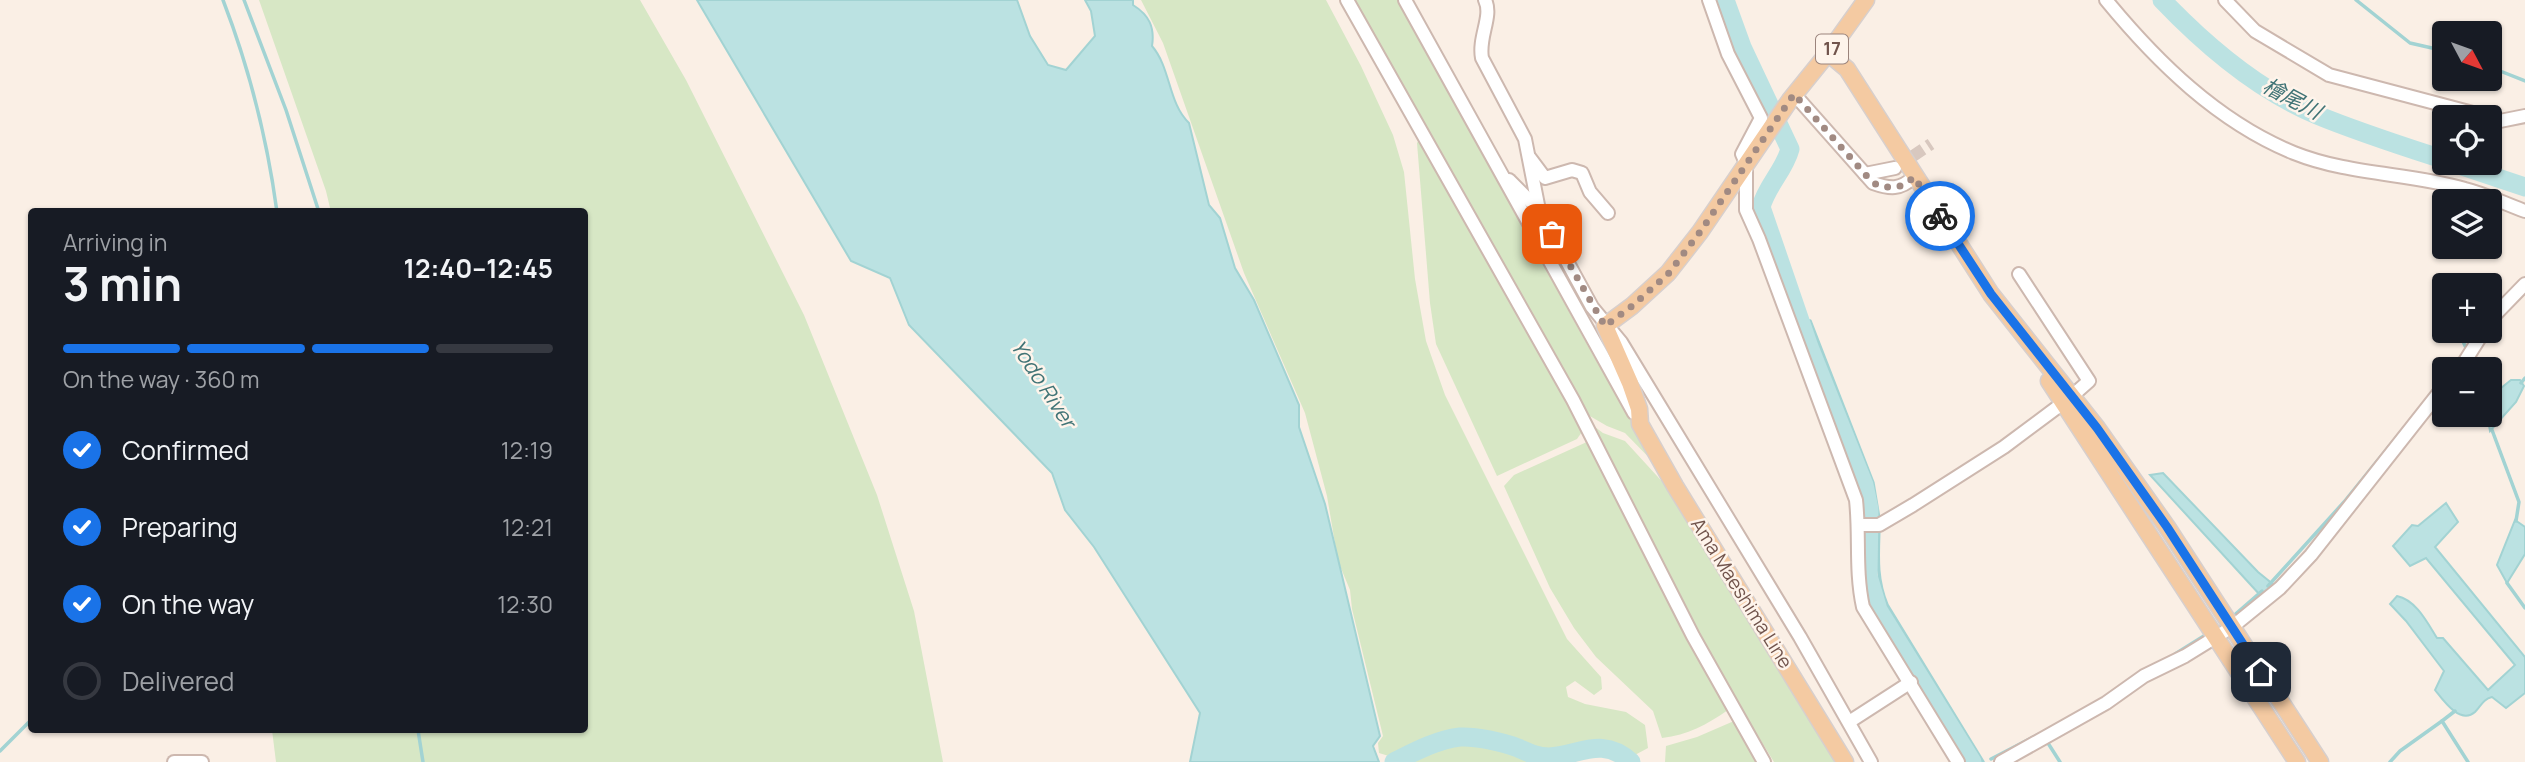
<!DOCTYPE html>
<html lang="en">
<head>
<meta charset="utf-8">
<style>
	body { margin:0; font-family:Manrope,"Noto Sans JP",sans-serif; background:#20242c; color:#f1f3f6; height:100vh; display:flex; flex-direction:column; font-size:26px; white-space:nowrap }
	* { box-sizing:border-box; margin:0 }
	p { font-size:23px; color:#9ea1a6 }
	.icon { flex:none; width:38px; height:38px; fill:none; stroke:currentColor; stroke-width:2; stroke-linecap:round; stroke-linejoin:round }
	.map { position:relative; flex:1; overflow:hidden }
	.details { position:absolute; left:28px; top:208px; width:560px; height:525px; display:flex; flex-direction:column; background:#171b24; border-radius:7px; box-shadow:0 2px 5px #0004 }
	.details>* { flex:none }
	.needle { width:46px; rotate:131deg }
	.buttons { position:absolute; left:2432px; top:21px; display:grid; gap:14px }
	.buttons a { display:grid; place-items:center; width:70px; height:70px; border-radius:7px; background:#171b24; box-shadow:0 2px 5px #0004; font-size:35px }
	.pin { position:absolute; display:grid; place-items:center; width:60px; height:60px; color:#fff; margin:-30px; border-radius:14px; box-shadow:0 4px 10px #0006 }
	.courier { position:absolute; display:grid; place-items:center; width:70px; height:70px; margin:-35px; border:5px solid #1a73e8; border-radius:50%; background:#fff; color:#222; box-shadow:0 2px 9px #0007 }
	.overview em { font-style:normal; font-weight:700 }
	.overview div { display:flex; flex-direction:column-reverse }
	.overview { display:flex; align-items:center; justify-content:space-between; height:119px; padding:0 35px }
	h1 { font-size:46px; font-weight:700; line-height:52px }
	.bar { display:grid; grid-template-columns:repeat(4,1fr); gap:10px 7px; align-content:center; height:84px; padding:0 35px }
	.bar i { height:9px; border-radius:5px; background:#363941 }
	.bar .current { background:#1a73e8 }
	.bar p { grid-column:span 4 }
	ol { padding:0 35px; list-style:none }
	li { display:flex; align-items:center; gap:21px; height:77px }
	li p { margin-inline-start:auto }
	li .icon { padding:7px; border-radius:50%; background:#1a73e8; color:#fff; stroke-width:4 }
	li:last-child { color:#9ea1a6 }
	li i { width:38px; height:38px; border:4px solid #363941; border-radius:50% }
	.map>svg:first-child { display:block }
	.green { fill:#d7e7c5 }
	.water { fill:#bbe2e2; stroke:#a2d3d3; stroke-width:2 }
	.lines { fill:none; stroke-linecap:round; stroke-linejoin:round }
	.stream { stroke:#a2d3d3; stroke-width:3.5 }
	.river { stroke:#bbe2e2; stroke-width:19 }
	.minor-tunnel { stroke:#d8c8bf; stroke-width:12; stroke-dasharray:12 6; stroke-linecap:butt }
	.minor-casing { stroke:#cdb8af; stroke-width:16 }
	.major-casing { stroke:#d7cfcd; stroke-width:19 }
	.minor { stroke:#fff; stroke-width:12 }
	.major { stroke:#f4caa2; stroke-width:16 }
	.done { stroke:#a18a82; stroke-width:7; stroke-dasharray:0 12.6 }
	.route { stroke:#1a73e8; stroke-width:9 }
	.labels { text-anchor:middle; stroke-width:5; stroke-linejoin:round; paint-order:stroke }
	.shield { fill:#fef4eb; stroke:#9b847c; stroke-width:2 }
	.shield-label { font-size:18px; font-weight:bold; fill:#71544c }
	.street-label { font-size:19px; fill:#71544c; stroke:#fef4eb }
	.water-label { font-size:21px; font-style:italic; fill:#417476; stroke:#fef4eb }
</style>
</head>
<body>
<div class="map">
<svg width="2525" height="762" viewBox="0 0 2525 762">
	<rect width="100%" height="100%" fill="#faefe5"/>
	<!-- green -->
	<g class="green">
		<path d="M259,0H640L686,80L804,315L877,495L914,611L943,762H276L272,730H584V212H331L326,191Z"/>
		<path d="M1141,0H1326L1361,66L1393,135L1404,172L1415,279L1426,341L1445,395L1567,639L1601,677L1602,689L1594,695L1575,681L1566,687L1568,697L1585,704L1626,712L1645,725L1648,748L1633,756L1611,743L1537,751L1476,732L1450,733L1412,748H1405L1392,757L1379,753L1378,743L1383,736L1352,609L1350,590L1338,561L1327,496L1305,413L1244,273L1163,43Z"/>
		<path d="M1355,0H1398L1594,357L1663,472L1625,433L1607,426L1583,412Z"/>
		<path d="M1420,138L1584,429L1577,439L1497,476L1436,344L1430,303L1417,143Z"/>
		<path d="M1591,424L1603,433L1625,441L1679,500L1839,762H1774L1729,689Z"/>
		<path d="M1589,441L1728,710C1706,725 1688,735 1662,738L1653,711L1596,657L1574,628L1550,588L1504,486L1514,475Z"/>
		<path d="M1734,721L1759,762H1665L1666,746L1697,737Z"/>
		<path d="M1455,744L1506,749L1526,760L1536,762H1413Z"/>
	</g>
	<!-- water -->
	<g class="water">
		<path d="M697,0H1017L1030,36L1048,65L1066,70L1095,36L1091,11L1085,0H1133V5C1149,15 1155,27 1152,46C1171,68 1168,103 1189,123L1209,205L1220,218L1235,268L1254,300L1299,405V427L1325,504L1380,736L1373,746L1379,762H1190L1200,713L1094,547L1065,510L1052,473L909,325L890,278L851,261Z"/>
		<path d="M2511,380H2520L2524,386L2516,402L2490,431L2487,415H2490V397Z"/>
		<path d="M2163,473L2258,572L2274,585L2261,596L2150,475Z"/>
		<path d="M2446,503L2458,522L2435,547L2525,657V693L2506,708L2492,697C2483,699 2481,706 2475,712C2460,725 2443,700 2435,690L2444,671L2406,621L2390,604L2397,596C2416,600 2427,622 2437,638H2443L2488,690L2515,665L2426,558L2410,566L2393,546L2412,525L2418,526Z"/>
		<path d="M2515,520L2525,527V554L2507,583L2497,565Z"/>
	</g>
	<g class="lines">
		<!-- stream -->
		<g class="stream">
			<path d="M223,0C250,70 267,138 277,212"/>
			<path d="M244,0L286,110L319,212"/>
			<path d="M2356,0L2410,43L2445,51"/>
			<path d="M2490,67L2525,81"/>
			<path d="M2441,295L2436,300L2445,311"/>
			<path d="M1810,321L1873,483L1879,519"/>
			<path d="M2458,331L2467,350"/>
			<path d="M2471,360L2477,369"/>
			<path d="M2521,383L2525,378"/>
			<path d="M2492,430L2519,502L2516,521"/>
			<path d="M1879,527C1878,556 1876,578 1887,605L1983,762"/>
			<path d="M2507,583L2525,608"/>
			<path d="M2268,586L2344,502L2445,377"/>
			<path d="M2231,618L2262,591"/>
			<path d="M2175,654L2207,634"/>
			<path d="M2455,711L2442,721L2468,762"/>
			<path d="M418,730L423,762"/>
			<path d="M2046,740L2060,762"/>
			<path d="M0,751L32,719"/>
			<path d="M1991,759L2039,734"/>
			<path d="M2390,762L2400,751L2442,721"/>
		</g>
		<!-- river -->
		<g class="river">
			<path d="M1725,0L1742,47L1790,149C1784,171 1767,185 1761,207L1809,347L1864,485L1869,509L1868,576L1878,610L1972,762"/>
			<path d="M2162,0C2206,46 2257,90 2317,115C2358,132 2402,146 2445,160"/>
			<path d="M2453,163L2525,187"/>
			<path d="M1394,762C1414,752 1436,740 1460,737C1475,736 1503,742 1518,748C1529,753 1537,757 1549,757C1578,756 1602,735 1631,762"/>
		</g>
		<!-- minor-tunnel -->
		<path class="minor-tunnel" d="M1898,166L1931,144"/>
		<defs>
			<g id="minor">
				<path d="M1347,0L1573,400L1693,636L1764,762"/>
				<path d="M1405,0L1634,413"/>
				<path d="M1485,0C1493,16 1478,37 1482,58L1525,139L1539,210L1592,307L1621,342L1800,637L1871,762"/>
				<path d="M1709,0L1728,54L1761,118L1742,154L1746,163V210L1759,239L1856,500C1860,537 1855,570 1863,607L1958,762"/>
				<path d="M2106,0C2157,62 2218,122 2294,153C2349,175 2409,173 2465,189C2486,194 2505,204 2525,211"/>
				<path d="M2225,0L2255,31L2329,75L2488,117"/>
				<path d="M1794,94L1873,183C1890,189 1900,190 1914,177"/>
				<path d="M2490,118L2500,121L2525,116"/>
				<path d="M1530,158L1545,178L1572,170L1582,173L1590,192L1608,213"/>
				<path d="M1865,174L1895,168"/>
				<path d="M1509,180L1538,209"/>
				<path d="M2019,274L2089,381L2072,396"/>
				<path d="M2490,320L2525,284"/>
				<path d="M2460,369L2484,331"/>
				<path d="M1859,525H1879L1913,505L2004,447L2063,403"/>
				<path d="M1849,722L1911,682"/>
				<path d="M174,762H202"/>
				<path d="M2001,762L2106,703L2144,676L2185,656L2232,627L2280,588L2311,555L2445,385"/>
			</g>
			<g id="major">
				<path d="M1828,53L1847,69L1991,294L2097,428L2167,527L2320,762"/>
				<path d="M2049,381L2297,762"/>
				<path d="M1845,762L1675,486L1640,424L1639,409L1630,383L1605,326L1632,306L1668,273L1700,232L1790,100L1828,53L1866,0"/>
			</g>
		</defs>
		<!-- minor casing -->
		<use href="#minor" class="minor-casing"/>
		<!-- major casing -->
		<use href="#major" class="major-casing"/>
		<!-- minor -->
		<use href="#minor" class="minor"/>
		<!-- major -->
		<use href="#major" class="major"/>
	</g>
	<g class="lines">
		<!-- done -->
		<path class="done" d="M1552,234L1605,326L1632,306L1668,274L1700,232L1794,94L1873,183C1890,189 1900,190 1914,177L1940,216"/>
		<!-- route -->
		<path class="route" d="M1940,216L1991,294L2097,428L2167,527L2261,672"/>
	</g>
	<g class="labels">
		<!-- shield labels -->
		<rect class="shield" x="1816" y="34.5" width="32" height="29" rx="5"/>
		<g class="shield-label">
			<text x="1832" y="55">17</text>
		</g>
		<!-- street labels -->
		<g class="street-label">
			<text transform="translate(1742 593) rotate(58)" y="7">Ama Maeshima Line</text>
		</g>
		<!-- water labels -->
		<g class="water-label">
			<text transform="translate(2292 99) rotate(28)" y="7">檜尾川</text>
			<text transform="translate(1043 384) rotate(57)" y="7">Yodo River</text>
		</g>
	</g>
</svg>
<div class="buttons">
<a><svg class="needle" viewBox="-14 -14 28 28"><path d="M0-13l5 13h-10z" fill="#e53935"/><path d="M0 13l5-13h-10z" fill="#9ea1a6"/></svg></a>
<a><svg class="icon" aria-label="locate" viewBox="0 0 24 24"><circle cx="12" cy="12" r="6"/><path d="M12 2v4M12 18v4M2 12h4M18 12h4"/></svg></a>
<a><svg class="icon" aria-label="layers" viewBox="0 0 24 24"><path d="M12 4l9 5-9 5-9-5zM3 14l9 5 9-5"/></svg></a>
<a>+</a>
<a>−</a>
</div>
<div class="pin" style="left:1552px;top:234px;background:#ea580c"><svg class="icon" aria-label="bag" viewBox="0 0 24 24"><path d="M5 8h14l-1 12H6zM9 8a3 3 0 0 1 6 0"/></svg></div>
<div class="pin" style="left:2261px;top:672px;background:#1f2937"><svg class="icon" aria-label="home" viewBox="0 0 24 24"><path d="M3 11l9-7 9 7M6 9v11h12V9"/></svg></div>
<div class="courier" style="left:1940px;top:216px"><svg class="icon" aria-label="bike" viewBox="0 0 24 24"><circle cx="6" cy="16" r="4"/><circle cx="18" cy="16" r="4"/><path d="M6 16l4-8h5l3 8M10 8l3 8H6M13 5h3"/></svg></div>
<section class="details">
<div class="overview"><div><h1>3 min</h1><p>Arriving in</p></div><em>12:40–12:45</em></div>
<div class="bar"><i class="current"></i><i class="current"></i><i class="current"></i><i></i><p>On the way · 360 m</p></div>
<ol>
<li><svg class="icon" aria-label="check" viewBox="0 0 24 24"><path d="M5 12l5 5 9-10"/></svg>Confirmed<p>12:19</p></li>
<li><svg class="icon" aria-label="check" viewBox="0 0 24 24"><path d="M5 12l5 5 9-10"/></svg>Preparing<p>12:21</p></li>
<li><svg class="icon" aria-label="check" viewBox="0 0 24 24"><path d="M5 12l5 5 9-10"/></svg>On the way<p>12:30</p></li>
<li><i></i>Delivered</li>
</ol>
</section>
</div>
</body>
</html>
